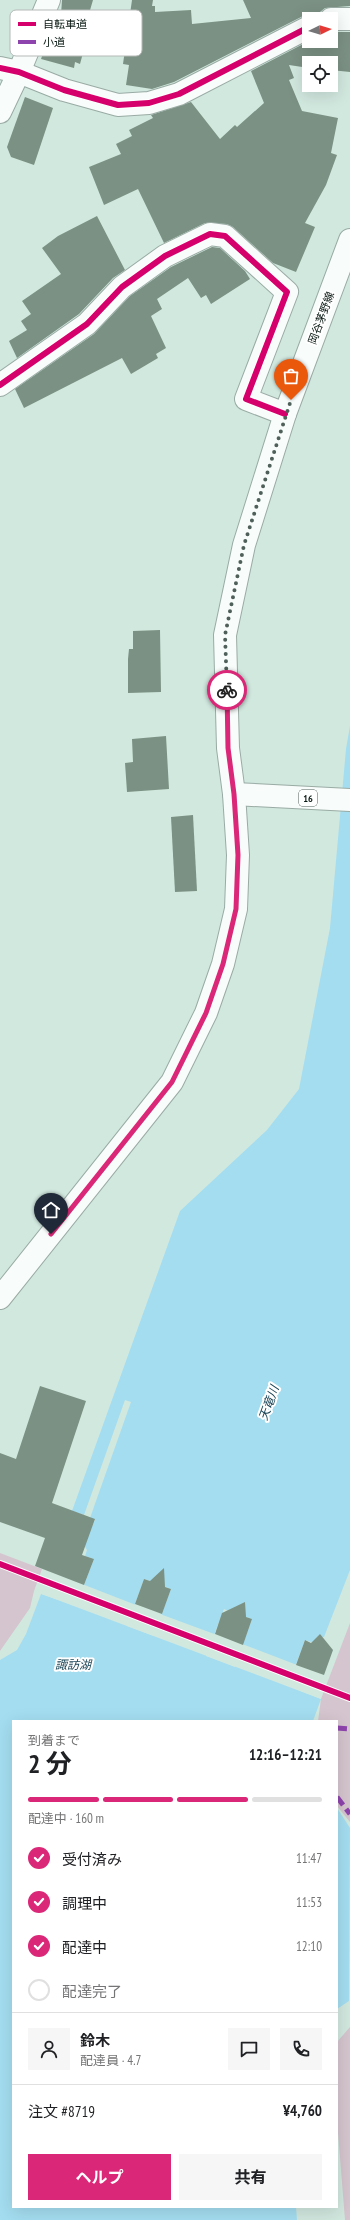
<!DOCTYPE html>
<html lang="ja">
<head>
<meta charset="utf-8">
<style>
	body { margin:0; font-family:"PT Sans Narrow","Noto Sans JP",sans-serif; background:#f6f6f6; color:#202124; height:100vh; display:flex; flex-direction:column; font-size:15px; white-space:nowrap }
	* { box-sizing:border-box; margin:0 }
	p { font-size:13px; color:#757577 }
	.icon { flex:none; width:22px; height:22px; fill:none; stroke:currentColor; stroke-width:2; stroke-linecap:round; stroke-linejoin:round }
	.map { position:relative; flex:1; overflow:hidden }
	.panel { position:absolute; left:12px; top:1720px; width:326px; height:488px; display:flex; flex-direction:column; background:#fff; border-radius:0px; box-shadow:0 4px 16px #0002 }
	.panel>* { flex:none }
	.needle { width:26px; rotate:85deg }
	.controls { position:absolute; left:302px; top:12px; display:grid; gap:8px }
	.controls a { display:grid; place-items:center; width:36px; height:36px; border-radius:0px; background:#fff; box-shadow:0 4px 16px #0002; font-size:20px }
	.pin { position:absolute; display:grid; place-items:center; width:34px; height:34px; color:#fff; margin:-41px -17px; border-radius:50% 50% 50% 0; rotate:-45deg; box-shadow:0 0 4px #0007 }
	.pin .icon { rotate:45deg }
	.courier { position:absolute; display:grid; place-items:center; width:40px; height:40px; margin:-20px; border:3px solid #db2777; border-radius:50%; background:#fff; color:#222; box-shadow:0 1px 5px #0007 }
	.summary em { font-style:normal; font-weight:700 }
	.summary div { display:flex; flex-direction:column-reverse }
	.summary { display:flex; align-items:center; justify-content:space-between; height:68px; padding:0 16px }
	h1 { font-size:26px; font-weight:700; line-height:30px }
	.bar { display:grid; grid-template-columns:repeat(4,1fr); gap:6px 4px; align-content:center; height:48px; padding:0 16px }
	.bar i { height:5px; border-radius:3px; background:#e0e0e0 }
	.bar .on { background:#db2777 }
	.bar p { grid-column:span 4 }
	.line { display:flex; align-items:center; gap:10px; padding:0 16px; border-top:1px solid #e0e0e0 }
	.line div { flex:1 }
	.round { display:grid; place-items:center; flex:none; width:42px; height:42px; border-radius:0px; background:#f6f6f6 }
	ol { padding:0 16px; list-style:none }
	li { display:flex; align-items:center; gap:12px; height:44px }
	li p { margin-inline-start:auto }
	li .icon { padding:4px; border-radius:50%; background:#db2777; color:#fff; stroke-width:4 }
	li:last-child { color:#757577 }
	li i { width:22px; height:22px; border:2px solid #e0e0e0; border-radius:50% }
	.button { display:flex; gap:8px; margin-top:auto; padding:8px 16px }
	.button a { flex:1; height:46px; border-radius:0px; background:#db2777; color:#fff; font-size:16px; font-weight:700; line-height:46px; text-align:center }
	.button a+a { background:#f6f6f6; color:#202124 }
	.map>svg:first-child { display:block }
	.green { fill:#d5c5ce }
	.water { fill:#a4ddf0; fill-rule:evenodd }
	.pier { fill:#d1e8df }
	.building { fill:#7b9183 }
	.lines { fill:none; stroke-linecap:round; stroke-linejoin:round }
	.minor-casing { stroke:#99aba4; stroke-width:24 }
	.major-casing { stroke:#99aba4; stroke-width:24 }
	.minor { stroke:#f8fcfa; stroke-width:22 }
	.major { stroke:#f8fcfa; stroke-width:22 }
	.quiet { stroke:#8e44ad; stroke-width:5; stroke-dasharray:10 5; stroke-linecap:butt }
	.cycleway-casing { stroke:#fff; stroke-width:8 }
	.cycleway { stroke:#d6006c; stroke-width:6 }
	.done { stroke:#4e6059; stroke-width:4; stroke-dasharray:0 7.2 }
	.route { stroke:#db2777; stroke-width:5 }
	.labels { text-anchor:middle; stroke-width:4; stroke-linejoin:round; paint-order:stroke }
	.shield { fill:#fff; stroke:#515d58; stroke-width:1 }
	.shield-label { font-size:10px; font-weight:bold; fill:#071711 }
	.street-label { font-size:11px; fill:#071711; stroke:#fff }
	.water-label { font-size:12px; font-style:italic; fill:#1d4657; stroke:#fff }
	.key { fill:#fff; stroke:#b5b9b8; stroke-width:1 }
	.key-label { font-size:11px; fill:#071711 }
</style>
</head>
<body>
<div class="map">
<svg width="350" height="2220" viewBox="0 0 350 2220">
	<rect width="100%" height="100%" fill="#d1e8df"/>
	<!-- green -->
	<g class="green">
		<path d="M0,1553L42,1569L34,1591L30,1608L0,1651Z"/>
		<path d="M350,1623V1822L337,1806V1721H318L321,1699Z"/>
		<path d="M350,2027V2220H345L337,2120V2042Z"/>
	</g>
	<!-- water -->
	<g class="water">
		<path d="M350,726V1570L324,1637H317L314,1643L305,1640L288,1686L321,1699L313,1721H13V2207H296L297,2220H0V1660L17,1650L26,1634L41,1594L76,1606L94,1559L85,1556L87,1550L84,1545L95,1520L90,1518L131,1402L125,1400L84,1515L72,1511L180,1211L267,1130L299,1089L330,928L346,749ZM157,1575L163,1586L171,1589L154,1636L127,1626L144,1579L153,1582ZM241,1605L243,1616L252,1619L235,1667L206,1656L224,1609L233,1613L235,1607Z"/>
		<path d="M337,1808L350,1828L349,2001L337,2009Z"/>
	</g>
	<!-- pier -->
	<path class="pier" d="M82,1584L136,1605L129,1625L153,1634L160,1614L217,1635L209,1655L234,1665L242,1644L297,1665L290,1685L321,1697V1699L39,1593L42,1592L75,1604Z"/>
	<!-- building -->
	<g class="building">
		<path d="M62,0H93L81,41L86,42L80,64L75,62L74,68L41,59L57,14L61,15Z"/>
		<path d="M132,0H153L152,6H155V12L191,10L192,24L251,18L243,0H350V6L325,8L320,12L319,19L310,15L303,16L174,82L152,89L126,85L129,65L123,64Z"/>
		<path d="M331,32H350V72L331,70V63H309V68L289,65L294,78L289,80L302,111L338,118L331,153L337,155L326,185L305,223L315,227L296,272L273,263L233,227L227,224L205,223L164,243L138,189L104,205L89,167L121,154L116,144L132,136L129,130L153,118L151,115L191,102L220,139L235,125L237,127L264,103L251,71L309,41H331Z"/>
		<path d="M25,97L53,108L34,165L11,157L7,147Z"/>
		<path d="M97,216L125,270L113,278L79,314L17,358L9,341L27,330L21,321L31,314L22,301L61,274L42,248L58,236Z"/>
		<path d="M212,247L220,248L245,271L250,279L211,304L206,295L201,298L188,278L157,299L162,309L151,316L166,348L156,354L158,358L131,374L122,358L24,408L15,389L94,334L130,296L171,267Z"/>
		<path d="M160,630L161,692L128,693V659L129,649H133V631Z"/>
		<path d="M166,736L169,789L127,792L125,763L133,762L132,739Z"/>
		<path d="M193,815L197,891L175,892L171,817Z"/>
		<path d="M40,1386L86,1401L52,1503L95,1519L82,1555L94,1559L84,1585L35,1566L45,1538L0,1522V1453L16,1459Z"/>
		<path d="M164,1568L165,1587L171,1589L162,1614L135,1604L144,1579L150,1581Z"/>
		<path d="M245,1602L246,1617L252,1619L243,1645L215,1634L222,1613Z"/>
		<path d="M320,1634L333,1650L324,1675L296,1665L305,1640L311,1643Z"/>
	</g>
	<g class="lines">
		<defs>
			<g id="minor">
				<path d="M331,19H350"/>
				<path d="M0,68L19,72L64,90L118,105L149,103L179,94L309,27"/>
				<path d="M0,112L19,72L49,0"/>
				<path d="M0,385L87,324L122,287L165,256L210,234L225,236L287,292L246,399L285,414"/>
			</g>
			<g id="major">
				<path d="M234,794L350,800"/>
				<path d="M0,1298L172,1082L206,1013L223,964L236,909L238,855L234,794L228,748L225,635L244,545L285,414L350,240"/>
			</g>
		</defs>
		<!-- minor casing -->
		<use href="#minor" class="minor-casing"/>
		<!-- major casing -->
		<use href="#major" class="major-casing"/>
		<!-- minor -->
		<use href="#minor" class="minor"/>
		<!-- major -->
		<use href="#major" class="major"/>
		<!-- quiet -->
		<g class="quiet">
			<path d="M337,1728L350,1729"/>
			<path d="M337,1797L350,1814"/>
		</g>
		<defs>
			<g id="cycleway">
				<path d="M0,68L19,72L64,90L118,105L149,103L179,94L309,27"/>
				<path d="M0,385L87,324L122,287L165,256L210,234L225,236L287,292L246,399L285,414"/>
				<path d="M0,1564L350,1698"/>
			</g>
		</defs>
		<!-- cycleway casing -->
		<use href="#cycleway" class="cycleway-casing"/>
		<!-- cycleway -->
		<use href="#cycleway" class="cycleway"/>
	</g>
	<g class="lines">
		<!-- done -->
		<path class="done" d="M227,690L225,635L244,545L291,400"/>
		<!-- route -->
		<path class="route" d="M51,1234L172,1082L206,1013L223,964L236,909L238,855L234,794L228,748L227,690"/>
	</g>
	<g class="labels">
		<!-- shield labels -->
		<rect class="shield" x="299" y="790" width="18" height="16" rx="3"/>
		<g class="shield-label">
			<text x="308" y="802">16</text>
		</g>
		<!-- street labels -->
		<g class="street-label">
			<text transform="translate(321 318) rotate(-70)" y="4">岡谷茅野線</text>
		</g>
		<!-- water labels -->
		<g class="water-label">
			<text transform="translate(269 1403) rotate(-70)" y="4">天竜川</text>
			<text x="73" y="1669">諏訪湖</text>
		</g>
	</g>
	<!-- legend -->
	<rect x="10" y="10" width="132" height="46" rx="6" class="key"/>
	<rect x="18" y="22" width="18" height="4" fill="#d6006c"/>
	<rect x="18" y="40" width="18" height="4" fill="#8e44ad"/>
	<g class="key-label">
		<text x="43" y="28">自転車道</text>
		<text x="43" y="46">小道</text>
	</g>
</svg>
<div class="controls">
<a><svg class="needle" viewBox="-14 -14 28 28"><path d="M0-13l5 13h-10z" fill="#e53935"/><path d="M0 13l5-13h-10z" fill="#757577"/></svg></a>
<a><svg class="icon" aria-label="locate" viewBox="0 0 24 24"><circle cx="12" cy="12" r="6"/><path d="M12 2v4M12 18v4M2 12h4M18 12h4"/></svg></a>
</div>
<div class="pin" style="left:291px;top:400px;background:#ea580c"><svg class="icon" aria-label="bag" viewBox="0 0 24 24"><path d="M5 8h14l-1 12H6zM9 8a3 3 0 0 1 6 0"/></svg></div>
<div class="pin" style="left:51px;top:1234px;background:#1f2937"><svg class="icon" aria-label="home" viewBox="0 0 24 24"><path d="M3 11l9-7 9 7M6 9v11h12V9"/></svg></div>
<div class="courier" style="left:227px;top:690px"><svg class="icon" aria-label="bike" viewBox="0 0 24 24"><circle cx="6" cy="16" r="4"/><circle cx="18" cy="16" r="4"/><path d="M6 16l4-8h5l3 8M10 8l3 8H6M13 5h3"/></svg></div>
<section class="panel">
<div class="summary"><div><h1>2 分</h1><p>到着まで</p></div><em>12:16–12:21</em></div>
<div class="bar"><i class="on"></i><i class="on"></i><i class="on"></i><i></i><p>配達中 · 160 m</p></div>
<ol>
<li><svg class="icon" aria-label="check" viewBox="0 0 24 24"><path d="M5 12l5 5 9-10"/></svg>受付済み<p>11:47</p></li>
<li><svg class="icon" aria-label="check" viewBox="0 0 24 24"><path d="M5 12l5 5 9-10"/></svg>調理中<p>11:53</p></li>
<li><svg class="icon" aria-label="check" viewBox="0 0 24 24"><path d="M5 12l5 5 9-10"/></svg>配達中<p>12:10</p></li>
<li><i></i>配達完了</li>
</ol>
<div class="line" style="height:72px"><a class="round"><svg class="icon" aria-label="person" viewBox="0 0 24 24"><circle cx="12" cy="8" r="4"/><path d="M4 21q1-7 8-7t8 7"/></svg></a><div><b>鈴木</b><p>配達員 · 4.7</p></div><a class="round"><svg class="icon" aria-label="chat" viewBox="0 0 24 24"><path d="M4 5h16v11H9l-5 4z"/></svg></a><a class="round"><svg class="icon" aria-label="phone" viewBox="0 0 24 24"><path d="M5 4h4l2 5-3 2q2 4 5 5l2-3 5 2v4C11 20 4 13 5 4z"/></svg></a></div>
<div class="line" style="height:52px"><div>注文 #8719</div><b>¥4,760</b></div>
<div class="button"><a>ヘルプ</a><a>共有</a></div>
</section>
</div>
</body>
</html>
